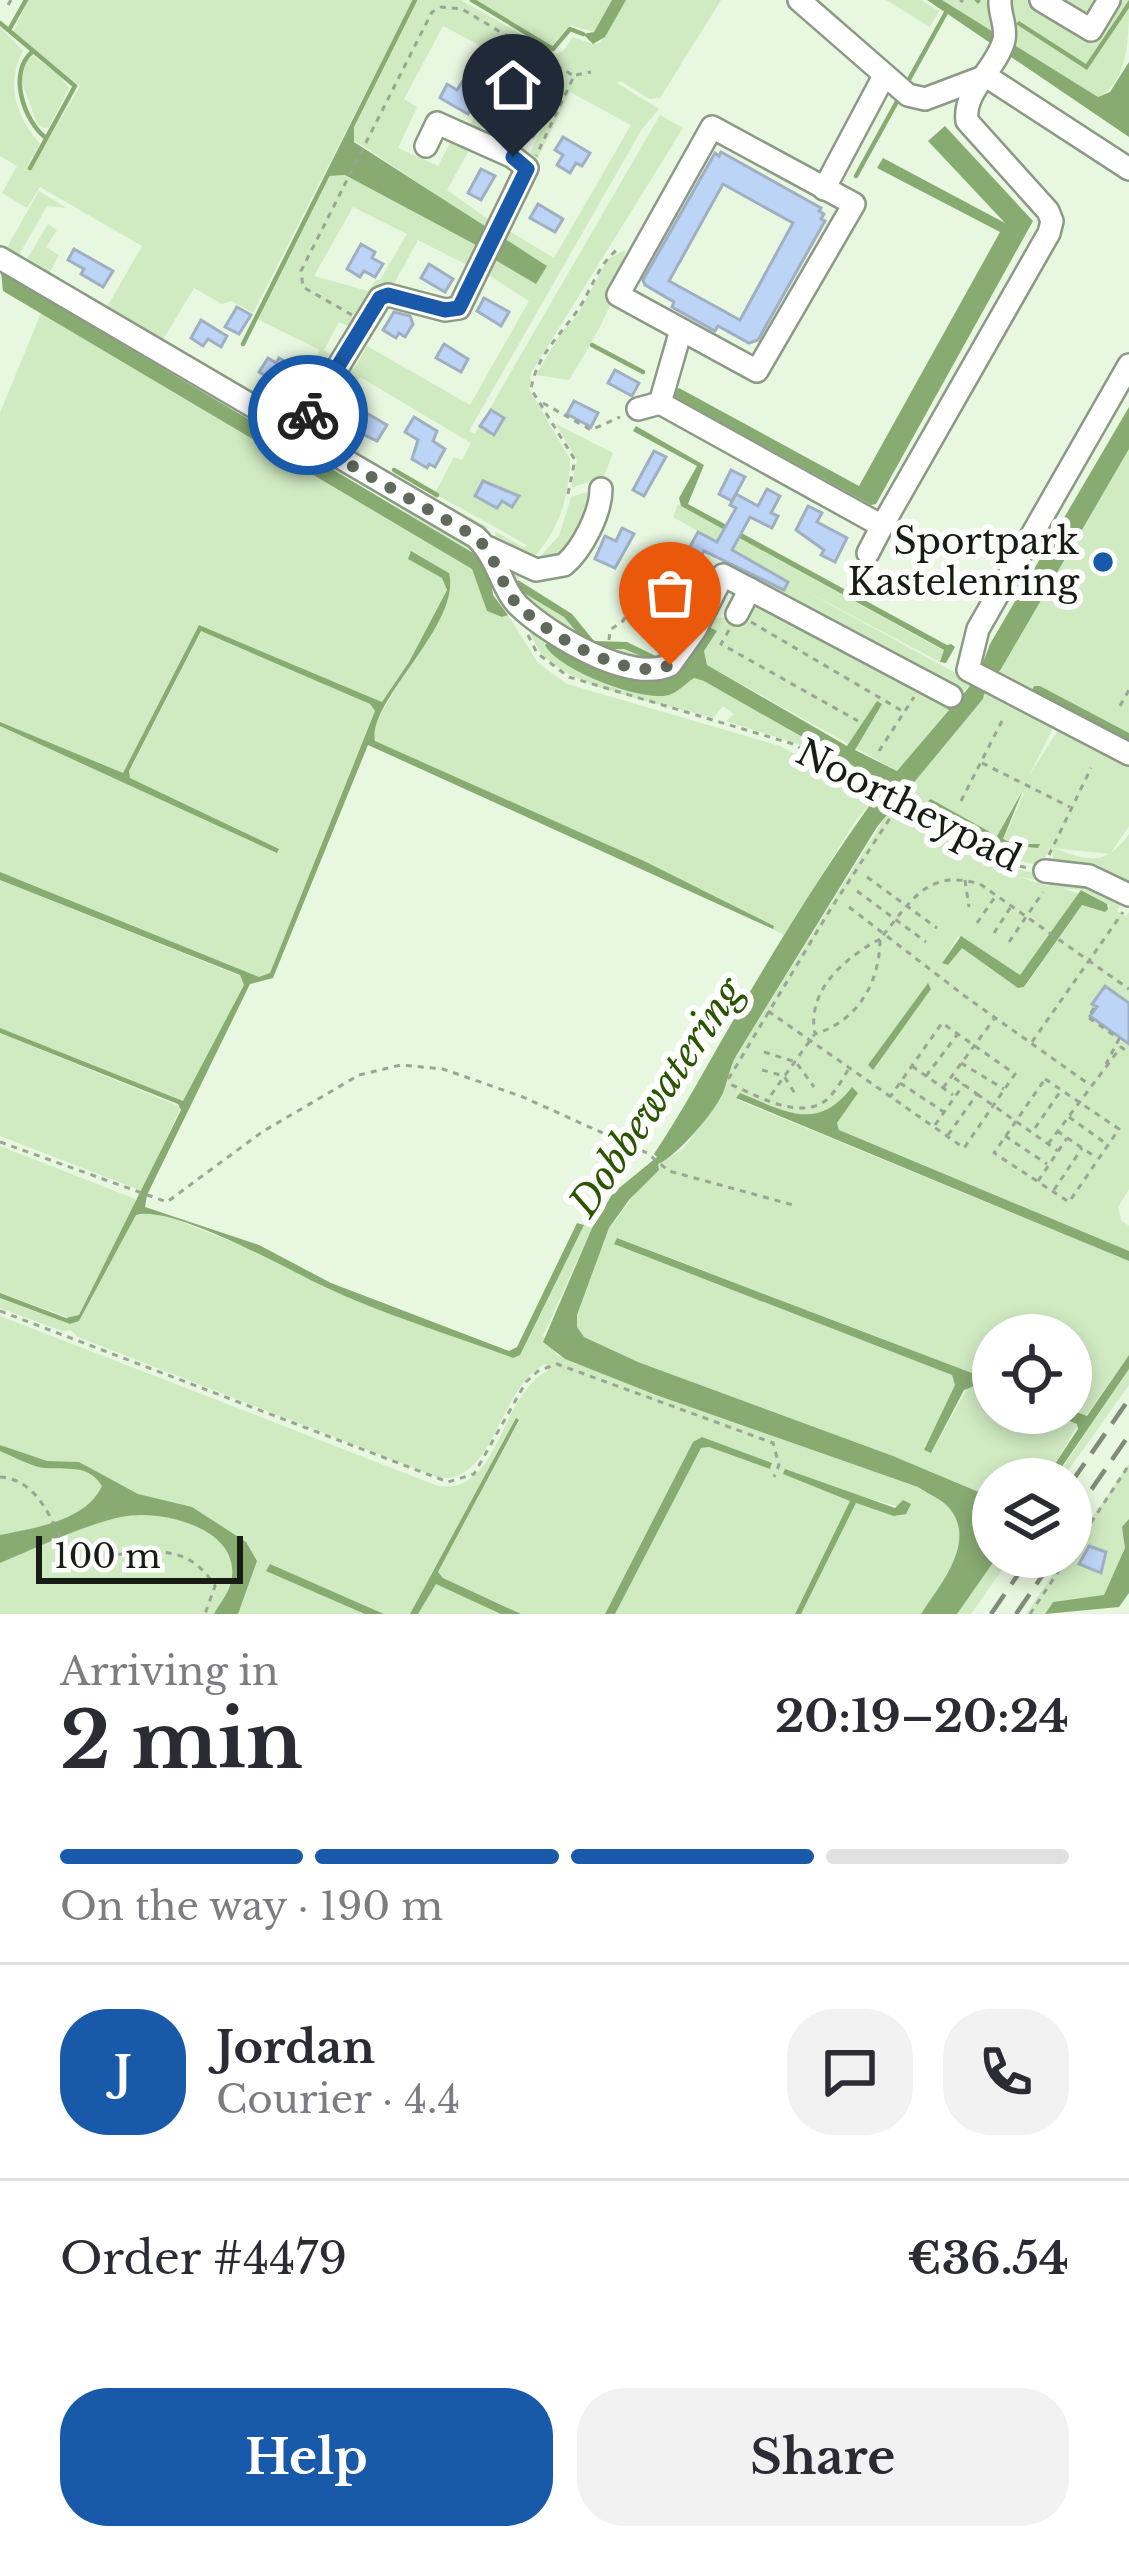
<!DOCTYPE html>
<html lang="en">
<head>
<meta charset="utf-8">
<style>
	body { margin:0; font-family:"Libre Baskerville",serif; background:#f2f2f3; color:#2b2b33; height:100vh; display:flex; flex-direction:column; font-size:45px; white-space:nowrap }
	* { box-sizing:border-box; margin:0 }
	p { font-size:39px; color:#7c7c81 }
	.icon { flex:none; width:66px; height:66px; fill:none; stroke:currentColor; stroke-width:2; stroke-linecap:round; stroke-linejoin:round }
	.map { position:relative; height:1614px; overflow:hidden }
	.side { display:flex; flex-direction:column; background:#fff; flex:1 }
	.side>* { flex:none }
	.controls { position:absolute; left:972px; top:1314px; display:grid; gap:24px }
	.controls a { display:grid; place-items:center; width:120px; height:120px; border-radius:50%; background:#fff; box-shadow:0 6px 18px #0003; font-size:60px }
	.scale { position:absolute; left:36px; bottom:30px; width:207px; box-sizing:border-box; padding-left:12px; border:6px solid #171c14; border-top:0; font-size:33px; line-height:42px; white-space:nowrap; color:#171c14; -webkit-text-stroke:9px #fefefe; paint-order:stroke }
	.pin { position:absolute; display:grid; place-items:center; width:102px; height:102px; color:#fff; margin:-123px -51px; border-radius:50% 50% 50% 0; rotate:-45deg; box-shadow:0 0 12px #0007 }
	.pin .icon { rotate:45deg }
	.courier { position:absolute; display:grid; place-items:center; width:120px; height:120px; margin:-60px; border:9px solid #1959aa; border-radius:50%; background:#fff; color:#222; box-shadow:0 3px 15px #0007 }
	.summary em { font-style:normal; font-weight:700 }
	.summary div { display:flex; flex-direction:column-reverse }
	.summary { display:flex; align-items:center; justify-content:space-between; height:204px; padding:0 60px }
	h1 { font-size:78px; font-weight:700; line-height:90px }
	.bar { display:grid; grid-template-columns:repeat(4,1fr); gap:18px 12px; align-content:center; height:144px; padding:0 60px }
	.bar i { height:15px; border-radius:9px; background:#e1e1e2 }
	.bar .active { background:#1959aa }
	.bar p { grid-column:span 4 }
	.line { display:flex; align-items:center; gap:30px; padding:0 60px; border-top:3px solid #e1e1e2 }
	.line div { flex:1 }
	.round { display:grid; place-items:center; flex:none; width:126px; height:126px; border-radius:48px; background:#f2f2f3 }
	.button { display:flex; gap:24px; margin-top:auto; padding:24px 60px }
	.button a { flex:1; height:138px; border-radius:48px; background:#1959aa; color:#fff; font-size:48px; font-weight:700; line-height:138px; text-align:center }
	.button a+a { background:#f2f2f3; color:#2b2b33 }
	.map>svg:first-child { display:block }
	.green { fill:#d0eac2; fill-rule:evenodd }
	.water { fill:#88ab72 }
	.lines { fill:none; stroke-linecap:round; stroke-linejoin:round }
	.stream { stroke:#88ab72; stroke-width:4.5 }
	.building { fill:#bcd4f5; stroke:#a1afc3; stroke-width:3; fill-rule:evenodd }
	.minor-casing { stroke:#8c9985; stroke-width:26 }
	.path { stroke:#9aa594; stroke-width:3; stroke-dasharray:6 6; stroke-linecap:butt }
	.minor { stroke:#fff; stroke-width:21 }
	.rail { stroke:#818b7c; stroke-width:4.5; stroke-dasharray:24 12; stroke-linecap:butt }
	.done { stroke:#60695b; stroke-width:12; stroke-dasharray:0 21.6 }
	.route { stroke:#1959aa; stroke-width:15 }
	.poi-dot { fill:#1959aa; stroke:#fefefe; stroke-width:4.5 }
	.labels { text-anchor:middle; stroke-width:12; stroke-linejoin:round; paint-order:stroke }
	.poi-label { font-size:36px; fill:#171c14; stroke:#fefefe; text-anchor:end }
	.street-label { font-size:36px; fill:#171c14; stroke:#fefefe }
	.water-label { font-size:39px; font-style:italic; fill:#2b5500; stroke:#fefefe }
</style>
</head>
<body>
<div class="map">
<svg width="1129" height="1614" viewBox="0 0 1129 1614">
	<rect width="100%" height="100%" fill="#e8f7e0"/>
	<!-- green -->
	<g class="green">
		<path d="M28,0H413L253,313L232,301L222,304L194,288L158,348L103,314L142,246L40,187L27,208L2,193L17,166L0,156V27L23,51C5,85 16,116 40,144L27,167L30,170L80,86L13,33Z"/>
		<path d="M417,0H461L556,54L563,51L573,37L592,44L600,43L626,0H721L660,98L650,99L620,81L617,83L659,109L642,129L469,431L475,434L660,115L683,128L531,373L529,389L570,459C570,498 556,538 527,564L492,543L496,532L525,548L527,545L437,495L436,499L488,527L482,535L432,499L454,457L462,460L471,443L360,377L327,430L360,451L353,463L304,435L344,365L354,369L367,346L470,405L529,301L486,273L506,229L554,258L631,125L570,92L536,162L528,158L565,78L523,56L478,134L468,129L504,58L443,26L404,99L417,107L398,148L438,166L454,135L473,143L447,190L491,221L515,168L517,174L463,297L450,299L456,296L471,267L418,240L391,289L377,286L353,328L339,322L324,350L336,358L296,429L270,415L278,402L288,407L320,350L257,319L328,176L345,175L432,219L487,228L352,139L354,126ZM353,207L407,234L380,280H376L368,291L314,276Z"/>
		<path d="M476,0H612L594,32L570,25L552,45Z"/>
		<path d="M886,0H921L939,11L930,27Z"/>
		<path d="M942,0H1129C1129,33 1129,83 1098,97Z"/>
		<path d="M33,56L59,75L69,88L49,127L44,128L37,124L20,77L23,64Z"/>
		<path d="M39,191L67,208L47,206L19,255L5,251Z"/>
		<path d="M48,224L57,230L46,247L59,255L50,272L59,278L47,282L29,272L27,259Z"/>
		<path d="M625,250C621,297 593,340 569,380L536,375L561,333L577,316L608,259Z"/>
		<path d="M4,268L460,532L486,565L378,494L1,272Z"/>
		<path d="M41,313L472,569L487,611L502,617L508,615L538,663L567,684L780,746L876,796L856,820L784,935L644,862L375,741L373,731L382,712L448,600L449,573L412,551L409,559L442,578L447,590L409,662L382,702L199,625L123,774L0,722V413Z"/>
		<path d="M556,424L613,453L604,476L571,488L577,460Z"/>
		<path d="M1129,449V733L1040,686L1053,728L1029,776L1058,730L1129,767V826L1110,854L1053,848C1090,861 1105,867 1129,834V890L1053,865V848L1039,865L1005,858L899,798L983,699L986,686L1001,669ZM1021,791L1024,793L1003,839L1038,848L1001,845L929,804L931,799L997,836Z"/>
		<path d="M597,489L571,554L533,564L559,536L571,497Z"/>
		<path d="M678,504L944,651L940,662L800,588L972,682L897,771L707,665L704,651L669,675L651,679L678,691L693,678L704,680L835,756L726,721L734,714L723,706L713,718C666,704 585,692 548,660C538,652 533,640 528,627L648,674L705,619L731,617L749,559L673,517Z"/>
		<path d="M501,559L525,570L515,582L517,589L564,617L588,644L603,649H624L655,662L668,657L700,602L696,600L699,594L704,606L675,657L662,666H645L627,655L589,649L563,633L521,603L499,562Z"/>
		<path d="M202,630L370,704L375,711L270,973L259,977L0,872V726L279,849L130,778L129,772Z"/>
		<path d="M896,803L1007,867L1042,875L1046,882L1016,876L1048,886L1058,876L1081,879L1122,902L1117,911L1126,916L1129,912V1189L1118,1207L1121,1220L1129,1226V1251L839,1130L837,1123L858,1092C849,1097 842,1103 833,1108C804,1126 768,1104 740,1093L738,1100L1129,1261V1355L1086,1416L1071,1410V1335H993V1381L618,1238L615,1244L952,1375L955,1385L925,1451L932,1452L969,1385L993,1391V1413H1049L1078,1424L1055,1464L1044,1466L1031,1479H993V1498L893,1456L638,1362L584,1337L577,1327V1315L609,1229L657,1165L683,1149L722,1097L728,1070L736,1056L892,806L977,859L978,856L992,863ZM1062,888L1083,890L1110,906L1105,912L1082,905L1025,987L1018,988L962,948L942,963L958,936L1020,975L1079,894Z"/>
		<path d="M0,880L240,976L245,985L187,1099L183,1101L0,1028Z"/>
		<path d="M0,1033L181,1107L142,1191L0,1136Z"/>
		<path d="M0,1146L138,1200L79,1315L73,1319L0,1293Z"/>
		<path d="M147,1213L172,1218L273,1258L324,1286L513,1358L520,1354L584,1225L592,1228L543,1336L557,1355L565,1359L656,1395L918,1487C929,1494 942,1500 950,1509C977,1543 939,1586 921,1614H801L856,1503L898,1516L899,1507L783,1474L849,1499L851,1504L795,1614H615L701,1448L709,1447L771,1468L772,1463L702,1437L693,1443L605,1614H521L443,1578L438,1572L519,1421L516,1419L413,1609L432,1582L506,1614H384L270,1564L374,1614H0V1447H4L0,1445V1316L438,1486C501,1495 497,1397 549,1370L545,1364C498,1388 495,1483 439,1478L78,1337L71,1330L62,1331L0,1308V1298L70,1324L79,1321L136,1215Z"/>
		<path d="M1129,1369V1385L1062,1479L1066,1474L1061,1470Z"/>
		<path d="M1129,1464V1519L1123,1528L1125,1548L1104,1596L1053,1602L1045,1614H1026L1065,1557H1071V1548Z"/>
		<path d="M997,1557H1011L971,1614H957Z"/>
	</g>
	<!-- water -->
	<g class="water">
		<path d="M612,0H626L605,37L593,44L583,34L594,32Z"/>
		<path d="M927,0H942L1098,97L1110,92L1129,62V137Z"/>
		<path d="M1129,0V8L1087,70L1016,24L1019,21L1086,64Z"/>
		<path d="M354,126V142L488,228L478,246L345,175L328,176Z"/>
		<path d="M945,126L1033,221L876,504L871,505L675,397L674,392L679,388L859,486L1000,232L877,168L883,158L1005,223L928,141Z"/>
		<path d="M502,237L547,266L536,284L492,258Z"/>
		<path d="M1,272L473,553L490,570L493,595L508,615L502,617L487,611L472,569L3,291Z"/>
		<path d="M1129,407V449L1001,669L986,686L983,699L877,827L736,1056C729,1069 728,1080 723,1093C715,1112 675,1158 658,1164L659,1170L629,1200L609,1228L577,1315V1327L584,1337L638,1362L893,1456L993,1498V1557H997L957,1614H921C939,1586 977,1543 950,1509C942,1499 928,1494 918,1487L656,1395L565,1359L543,1342L592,1228L613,1193L657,1157L654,1154C682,1112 705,1069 730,1026C778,943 828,862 885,784L704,681L694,678C686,683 679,692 669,695C641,702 558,670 545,645L549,641L657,679L669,675L706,625L717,631L704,651L707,665L847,746L877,701L882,704L855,750L897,771L949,710L925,693L952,706C972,687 981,670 990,644Z"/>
		<path d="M636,426L704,465L688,504L947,645L951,644L955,647L946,663L940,662L944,650L681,506L679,498L697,466L633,431Z"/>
		<path d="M411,551L449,573C462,624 367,701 375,741L644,861L774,926L773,929L368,745L273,978L250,984L147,1195L145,1207L259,1245L331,1283L509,1351L517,1347L577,1223L584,1225L520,1355L513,1358C450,1334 383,1315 323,1286C287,1269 171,1204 136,1215L79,1321L70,1324L0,1298V1293L66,1318L79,1315L181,1110L178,1104L0,1033V1028L183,1101L244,985L240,975L0,880V872L259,977L270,973L375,711L370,704L201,631L129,771L130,778L279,849L277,853L0,726V722L123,773L199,625L382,702L409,662L447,590L442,578L408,559Z"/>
		<path d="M518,580L572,614L594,641L627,642L656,656L665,651L695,600H700L668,657L655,662L624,649H603L580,636L564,617L517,589Z"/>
		<path d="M1034,686H1040L1129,733V746L1031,692Z"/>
		<path d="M1023,790L1003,839L1015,844H1040L1038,848L1001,845L928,801L931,799L997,836Z"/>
		<path d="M1081,890L1107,904L1108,909L1105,912L1082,905L1024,987L1018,988L962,948L948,965L942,963L961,936L1020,975Z"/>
		<path d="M928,983L931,989L873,1070L868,1065Z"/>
		<path d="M852,1087L858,1093L837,1123L839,1130L1129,1251V1261L736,1098L740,1093C785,1111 817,1133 852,1087Z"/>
		<path d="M617,1238L993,1381V1391L977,1385L964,1390L931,1453L924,1450L955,1385L952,1375L614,1244Z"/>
		<path d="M1129,1355V1369L1061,1468L1066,1474L1062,1479H1031L1044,1466L1055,1464L1078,1429L1077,1424L1049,1413L1071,1410L1087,1416Z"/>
		<path d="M516,1418L519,1420L438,1572L443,1578L521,1614H501L436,1584L418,1614H410Z"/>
		<path d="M702,1437L772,1463L770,1469L709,1447L701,1448L615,1614H605L693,1442Z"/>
		<path d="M0,1445L47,1461L79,1462L138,1494L192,1507L246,1542L257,1561L238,1614H214C219,1604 229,1593 231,1582C244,1528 159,1508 121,1517C80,1526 39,1547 0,1563V1535C34,1528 86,1521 102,1486C87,1461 62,1472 38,1467C25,1463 12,1456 0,1451Z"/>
		<path d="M785,1469L895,1508L903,1500L911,1504L906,1514L894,1516L856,1503L801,1614H795L850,1501L783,1474Z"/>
		<path d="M1129,1519V1593L1119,1607L1045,1614L1053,1602L1104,1595L1125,1548L1122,1527Z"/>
		<path d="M270,1564L384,1614H365L266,1571Z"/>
	</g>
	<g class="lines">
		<!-- stream -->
		<g class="stream">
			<path d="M472,0L553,49L570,29L583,34"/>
			<path d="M977,0L978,1"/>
			<path d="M0,23L75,86L30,168"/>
			<path d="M9,30L26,0"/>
			<path d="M32,52C8,72 23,120 46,138"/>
			<path d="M907,83L948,9"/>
			<path d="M856,176L899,98"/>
			<path d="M243,344L415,0"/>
			<path d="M592,345L643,372"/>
			<path d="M394,470L437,495"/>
		</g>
	</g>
	<!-- building -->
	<g class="building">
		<path d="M462,82L475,90L470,98L476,101L468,114L440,98L447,84L457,90Z"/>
		<path d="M514,107L541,124L533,137L506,121Z"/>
		<path d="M563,137L590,153L582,166L576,163L570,173L557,165L563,155L555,150Z"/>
		<path d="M721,152L821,208L819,211L824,214L821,219L825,221L758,340L749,343L718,326L715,331L672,307L674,302L645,285L643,280L715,153L719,156ZM723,184L793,223L740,320L669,281Z"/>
		<path d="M481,169L495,176L481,200L468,193Z"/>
		<path d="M538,204L563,219L555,232L530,218Z"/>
		<path d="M361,244L375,252L372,258L383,264L375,277L364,271L360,277L347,269Z"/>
		<path d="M74,249L113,271L103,287L81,274L84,269L68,260Z"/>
		<path d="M429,264L453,279L445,292L421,278Z"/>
		<path d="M484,298L509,312L501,326L477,311Z"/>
		<path d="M237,307L251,315L239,334L225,327Z"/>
		<path d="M394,312L410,316L413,324L405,337L399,333L396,338L383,330Z"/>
		<path d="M201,320L227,336L221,347L208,339L203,346L191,338Z"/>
		<path d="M444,344L468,359L461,372L436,358Z"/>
		<path d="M268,358L276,363L279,358L296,368L285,387L259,372Z"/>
		<path d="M615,370L639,383L632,396L608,383Z"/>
		<path d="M574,401L598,413L591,427L567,414Z"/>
		<path d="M351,404L387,425L377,441L344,425Z"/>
		<path d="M491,410L504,418L494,435L480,426Z"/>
		<path d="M414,417L437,431L433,441L445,449L435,467L429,464L427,468L412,459L418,440L405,432Z"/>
		<path d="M654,451L666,457L644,496L633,490Z"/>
		<path d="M731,470L745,477L732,501L719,494Z"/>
		<path d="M483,481L519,496L512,507L502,501L497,508L475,496Z"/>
		<path d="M767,489L780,496L771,513L778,516L772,528L750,517L732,550L788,582L784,590L704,551L687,582L666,571L673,558L681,563L698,532L717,542L736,508L730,505L736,494L758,506Z"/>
		<path d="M808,506L822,513L817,522L847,538L835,562L821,555L824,550L796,530Z"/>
		<path d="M622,528L634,534L615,568L595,559L605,536L616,541Z"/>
		<path d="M1105,986L1129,1003V1044L1090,1016L1097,1007L1092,1004Z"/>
		<path d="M1089,1546L1106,1552L1101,1573L1079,1564Z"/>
	</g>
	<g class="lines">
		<defs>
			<g id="minor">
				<path d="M799,0L908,95L925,99L986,76L1129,169"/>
				<path d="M1041,0L1091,30L1109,0"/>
				<path d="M712,127L854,204L757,371L618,295Z"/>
				<path d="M824,189L884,76"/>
				<path d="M0,258L476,537C499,559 502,591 520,607C550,635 630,684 670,665L695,630L723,575L951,696"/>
				<path d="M1129,365L978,629L968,670L1129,754"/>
				<path d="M660,403L681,330"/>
				<path d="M638,409L660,403L882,526L1049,233L1052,221L1048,211L967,121C963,90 996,70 1004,40C1007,26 999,14 1000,0"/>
				<path d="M297,434L380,298L388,295L445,310L459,308L527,168L513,157L437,123L426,146"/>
				<path d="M489,548L536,570L564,565C582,550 601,513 601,489"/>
				<path d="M868,553L882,526"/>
				<path d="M737,614L750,589"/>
				<path d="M1045,871L1089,876L1129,895"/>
			</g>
		</defs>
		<!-- minor casing -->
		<use href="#minor" class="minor-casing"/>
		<!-- path -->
		<g class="path">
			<path d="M960,0L963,2"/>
			<path d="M8,5L11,0"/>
			<path d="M576,75L591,72"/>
			<path d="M352,315L303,287L301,271L432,12L441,7L462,9L574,76L536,156"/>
			<path d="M543,403L591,430L620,417"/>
			<path d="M568,494L575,460L531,389C536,358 557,338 575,314C591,293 596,266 618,249"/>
			<path d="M751,622L904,712"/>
			<path d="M729,630L721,644L858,721"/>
			<path d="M528,635L537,653L569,677L793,744L1015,865L1028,868"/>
			<path d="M609,640L610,630L623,621L635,597"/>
			<path d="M1120,706L1129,690"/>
			<path d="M879,751L914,697"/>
			<path d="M982,763L1070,807"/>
			<path d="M961,801L1002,721"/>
			<path d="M1049,855L1091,768"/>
			<path d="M867,877L937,928"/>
			<path d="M965,880L969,907"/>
			<path d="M857,891L926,942"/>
			<path d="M849,907L966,997L1090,1085"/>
			<path d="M977,923L995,897"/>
			<path d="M994,933L1010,908"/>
			<path d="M880,939C846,957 806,990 815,1034C858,1021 880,982 880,939C911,902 926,868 980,884L1129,989"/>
			<path d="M1009,942L1043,892"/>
			<path d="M1094,1008L1088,1017L1119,1039L1106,1064"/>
			<path d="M768,1011L964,1148L1015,1074L942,1023L890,1097"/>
			<path d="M1032,1042L1123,912"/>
			<path d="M764,1052L796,1062L814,1087"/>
			<path d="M961,1063L1004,1089"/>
			<path d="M912,1066L953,1095"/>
			<path d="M762,1070L784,1076L797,1097"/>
			<path d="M848,1070C842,1080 834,1094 825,1101C798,1120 758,1096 732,1085L729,1078L830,910L896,809"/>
			<path d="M926,1076L957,1035"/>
			<path d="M1045,1079L1119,1129L1069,1202L994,1153Z"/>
			<path d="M900,1083L944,1112"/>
			<path d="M943,1088L994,1019"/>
			<path d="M977,1094L1058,1151"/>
			<path d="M771,1095L814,1035"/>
			<path d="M1069,1117L1105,1143"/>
			<path d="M935,1125L964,1084"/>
			<path d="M1035,1128L1060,1092"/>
			<path d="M1057,1131L1097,1158"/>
			<path d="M948,1135L977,1094L953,1077"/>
			<path d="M1005,1136L1047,1164"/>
			<path d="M0,1142L167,1202L262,1132L359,1075L401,1065L443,1069L523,1097L647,1153L669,1171L797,1206"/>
			<path d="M1048,1144L1121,1047L1129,1053"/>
			<path d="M1038,1181L1067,1138"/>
			<path d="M1054,1190L1082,1148"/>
			<path d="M0,1311L448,1482L474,1474L526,1382L538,1371L557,1364L773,1443L779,1465L774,1477"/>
			<path d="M0,1477C41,1480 51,1524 69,1552C82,1553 96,1556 109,1555C154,1553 186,1541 215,1586L205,1614"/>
			<path d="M1071,1553L1129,1465"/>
			<path d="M1030,1614L1068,1557"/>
		</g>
		<!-- minor -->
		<use href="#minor" class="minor"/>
		<!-- rail -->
		<g class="rail">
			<path d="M1071,1483L1129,1399"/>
			<path d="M1071,1519L1129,1435"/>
			<path d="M991,1614L1030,1557"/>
			<path d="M1016,1614L1055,1557"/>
		</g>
	</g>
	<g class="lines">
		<!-- done -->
		<path class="done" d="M308,415L297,434L476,537C499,559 502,591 520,607C550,636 630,683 670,665"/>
		<!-- route -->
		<path class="route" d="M308,415L380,298L388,295L445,310L459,308L527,169L513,157"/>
	</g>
	<!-- markers -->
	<circle class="poi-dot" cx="1103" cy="562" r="12"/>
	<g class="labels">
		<!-- poi labels -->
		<g class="poi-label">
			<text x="1079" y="554">Sportpark<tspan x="1079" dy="41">Kastelenring</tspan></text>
		</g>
		<!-- street labels -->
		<g class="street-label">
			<text transform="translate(909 805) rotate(27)" y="13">Noortheypad</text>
		</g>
		<!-- water labels -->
		<g class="water-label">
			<text transform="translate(656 1097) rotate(-56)" y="14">Dobbewatering</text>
		</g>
	</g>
</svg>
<div class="controls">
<a><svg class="icon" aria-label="locate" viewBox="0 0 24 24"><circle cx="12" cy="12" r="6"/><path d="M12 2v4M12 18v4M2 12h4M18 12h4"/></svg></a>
<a><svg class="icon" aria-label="layers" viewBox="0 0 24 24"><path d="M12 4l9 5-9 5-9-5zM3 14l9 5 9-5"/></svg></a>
</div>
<div class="scale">100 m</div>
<div class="pin" style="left:670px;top:665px;background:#ea580c"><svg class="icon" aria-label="bag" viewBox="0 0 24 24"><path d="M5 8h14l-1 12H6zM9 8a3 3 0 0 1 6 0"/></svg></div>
<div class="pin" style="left:513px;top:157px;background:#1f2937"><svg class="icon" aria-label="home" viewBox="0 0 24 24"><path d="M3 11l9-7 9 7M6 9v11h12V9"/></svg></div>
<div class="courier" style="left:308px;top:415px"><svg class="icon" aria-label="bike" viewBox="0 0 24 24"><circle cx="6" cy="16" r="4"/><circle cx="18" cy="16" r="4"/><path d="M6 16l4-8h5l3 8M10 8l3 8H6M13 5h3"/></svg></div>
</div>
<section class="side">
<div class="summary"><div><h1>2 min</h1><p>Arriving in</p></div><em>20:19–20:24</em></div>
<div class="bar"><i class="active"></i><i class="active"></i><i class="active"></i><i></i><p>On the way · 190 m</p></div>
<div class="line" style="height:216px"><b class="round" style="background:#1959aa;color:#fff">J</b><div><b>Jordan</b><p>Courier · 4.4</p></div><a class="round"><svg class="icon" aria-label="chat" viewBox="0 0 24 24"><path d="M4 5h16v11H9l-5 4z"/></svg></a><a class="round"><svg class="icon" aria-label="phone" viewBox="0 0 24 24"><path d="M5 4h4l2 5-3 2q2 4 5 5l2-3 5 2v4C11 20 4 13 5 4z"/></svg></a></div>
<div class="line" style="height:156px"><div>Order #4479</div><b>€36.54</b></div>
<div class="button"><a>Help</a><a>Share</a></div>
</section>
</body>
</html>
